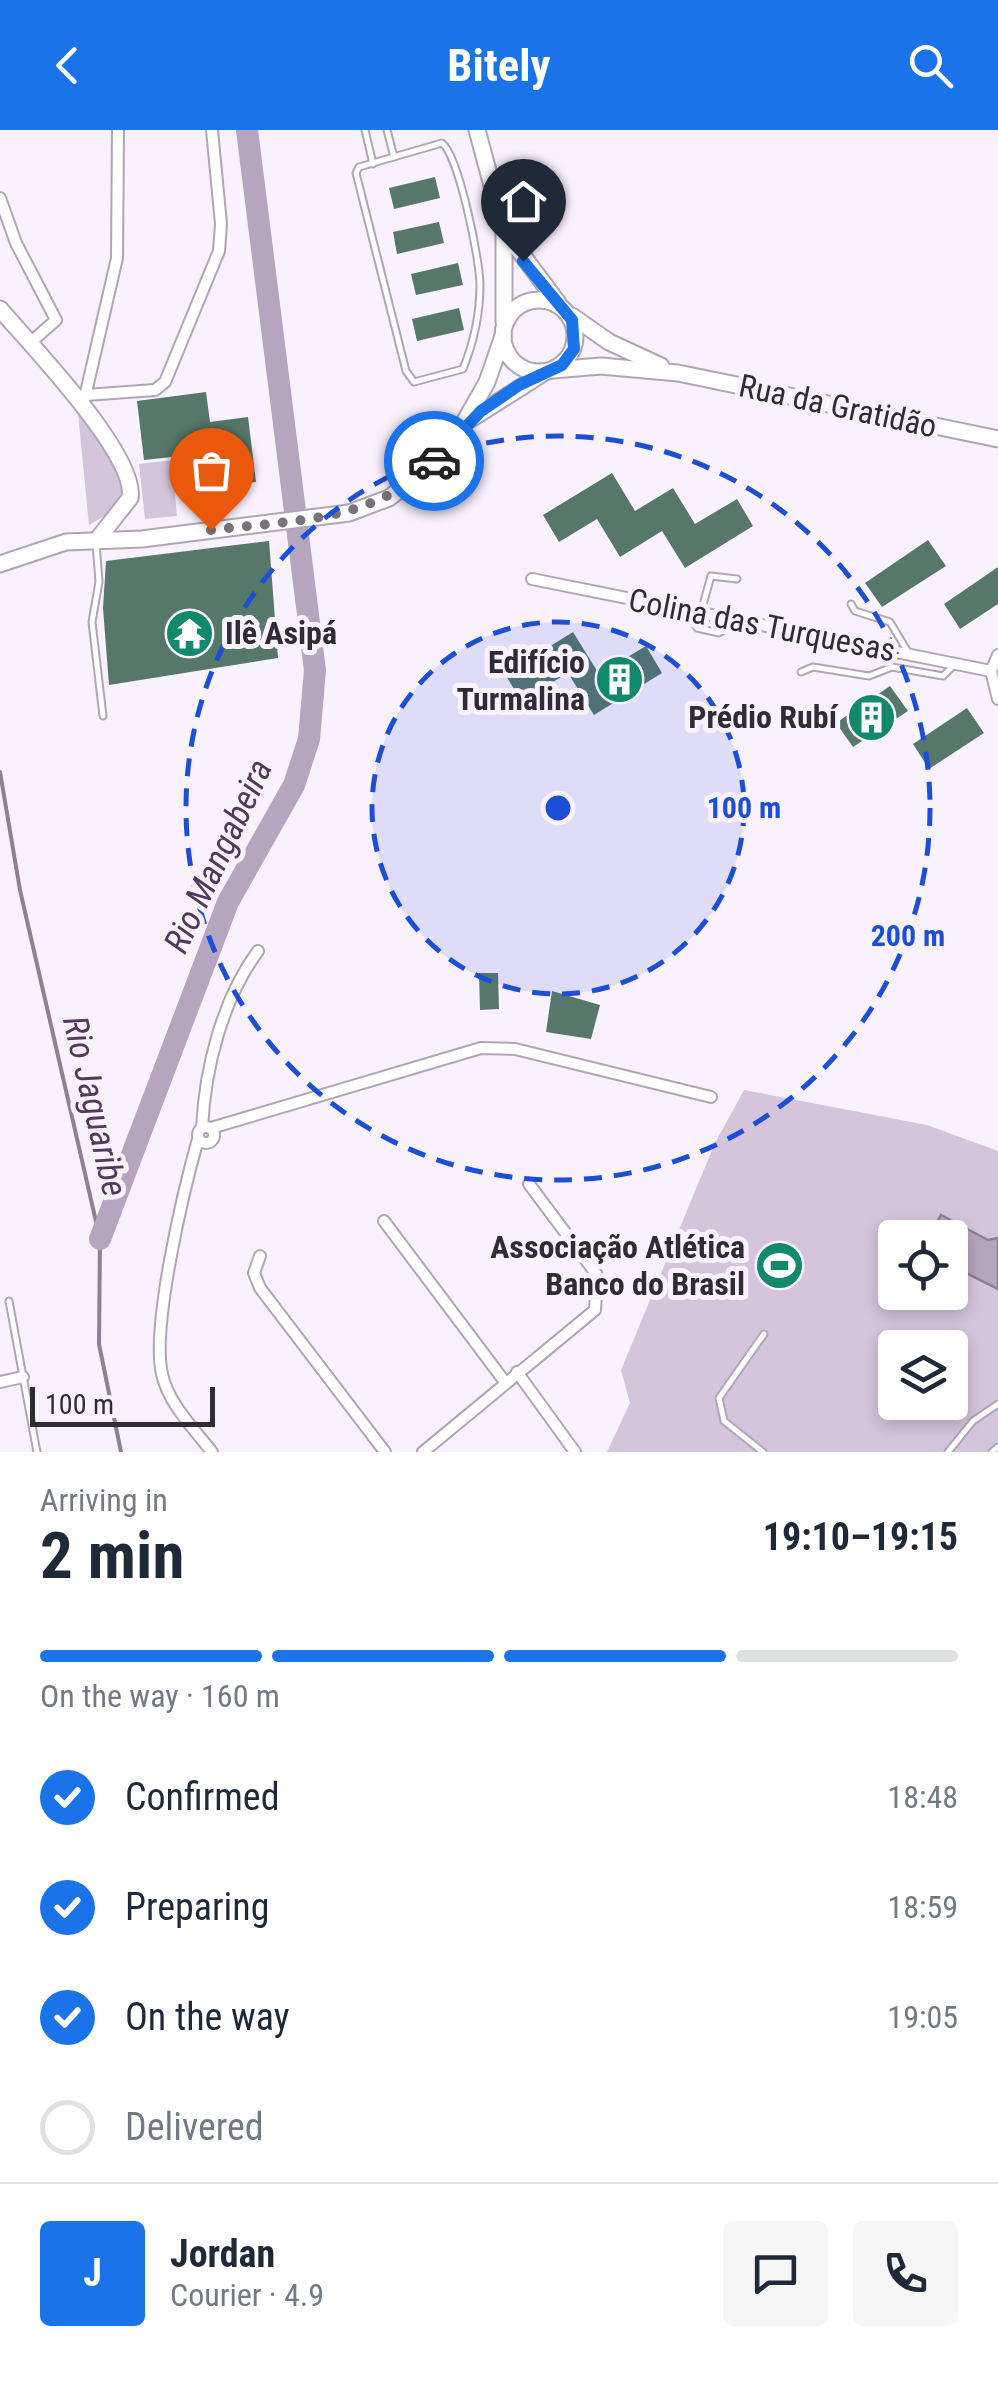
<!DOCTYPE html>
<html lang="en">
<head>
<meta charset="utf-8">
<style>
	body { margin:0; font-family:"Roboto Condensed",sans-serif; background:#f6f6f7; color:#1f2937; height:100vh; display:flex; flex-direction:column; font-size:38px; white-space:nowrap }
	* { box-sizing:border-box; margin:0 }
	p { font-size:32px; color:#747a83 }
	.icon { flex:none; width:55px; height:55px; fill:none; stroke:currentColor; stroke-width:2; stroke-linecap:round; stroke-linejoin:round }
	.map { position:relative; height:1322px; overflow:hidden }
	.drawer { display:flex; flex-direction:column; background:#fff; flex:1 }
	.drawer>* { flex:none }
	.fabs { position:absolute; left:878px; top:1090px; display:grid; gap:20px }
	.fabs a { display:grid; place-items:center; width:90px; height:90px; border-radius:10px; background:#fff; box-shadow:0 5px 15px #0003; font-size:50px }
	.scale { position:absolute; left:30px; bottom:25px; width:185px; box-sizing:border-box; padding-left:10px; border:5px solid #302c33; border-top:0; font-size:28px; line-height:35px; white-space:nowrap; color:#302c33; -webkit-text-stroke:8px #f9f1fd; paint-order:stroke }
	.pin { position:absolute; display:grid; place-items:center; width:85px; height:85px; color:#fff; margin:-102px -42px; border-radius:50% 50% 50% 0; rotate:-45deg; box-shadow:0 0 10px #0007 }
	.pin .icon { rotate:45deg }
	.courier { position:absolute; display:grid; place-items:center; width:100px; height:100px; margin:-50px; border:8px solid #1a73e8; border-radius:50%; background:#fff; color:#222; box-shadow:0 2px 12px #0007 }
	.overview em { font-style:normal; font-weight:700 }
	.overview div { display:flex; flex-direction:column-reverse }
	.overview { display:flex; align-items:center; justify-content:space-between; height:170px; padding:0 40px }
	h1 { font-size:65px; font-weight:700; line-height:75px }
	.bar { display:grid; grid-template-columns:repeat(4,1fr); gap:15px 10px; align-content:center; height:120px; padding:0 40px }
	.bar i { height:12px; border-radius:8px; background:#e0e1e3 }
	.bar .on { background:#1a73e8 }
	.bar p { grid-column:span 4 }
	.line { display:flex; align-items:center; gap:25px; padding:0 40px; border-top:2px solid #e0e1e3 }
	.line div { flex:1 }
	.round { display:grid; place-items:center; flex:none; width:105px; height:105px; border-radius:10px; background:#f6f6f7 }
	ol { padding:0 40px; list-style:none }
	li { display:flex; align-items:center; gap:30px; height:110px }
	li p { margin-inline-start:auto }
	li .icon { padding:10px; border-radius:50%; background:#1a73e8; color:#fff; stroke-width:4 }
	li:last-child { color:#747a83 }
	li i { width:55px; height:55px; border:5px solid #e0e1e3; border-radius:50% }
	header { display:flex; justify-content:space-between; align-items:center; height:130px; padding:0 40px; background:#1a73e8; color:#fff; font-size:45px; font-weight:700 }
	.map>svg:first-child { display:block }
	.green { fill:#d4c4dc; fill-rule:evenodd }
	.water { fill:#b6a5bf; stroke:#8e8195; stroke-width:2.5 }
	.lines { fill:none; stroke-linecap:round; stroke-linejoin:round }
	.stream { stroke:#8e8195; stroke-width:4 }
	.river { stroke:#b6a5bf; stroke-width:22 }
	.building { fill:#57776b }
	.lane-casing { stroke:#b0a5b6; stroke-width:9 }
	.street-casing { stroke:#b0a5b6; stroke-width:14 }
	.secondary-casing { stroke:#b0a5b6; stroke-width:19 }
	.lane { stroke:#fff; stroke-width:5 }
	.street { stroke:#fff; stroke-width:10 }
	.secondary { stroke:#fff; stroke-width:15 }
	.done { stroke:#76717a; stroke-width:10; stroke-dasharray:0 18 }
	.route { stroke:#1a73e8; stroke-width:12 }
	.ring { fill:none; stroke:#1d4ed8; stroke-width:5; stroke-dasharray:18 12 }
	.labels { text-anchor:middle; stroke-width:10; stroke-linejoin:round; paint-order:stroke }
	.street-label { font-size:32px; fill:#302c33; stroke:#f9f1fd }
	.poi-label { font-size:32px; font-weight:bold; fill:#302c33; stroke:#f9f1fd; text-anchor:end }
	.water-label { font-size:35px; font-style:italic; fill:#52385f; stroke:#f9f1fd }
	.centre { fill:#1d4ed8; stroke:#f9f1fd; stroke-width:5 }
	.ring-label { font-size:30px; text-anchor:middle; font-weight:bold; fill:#1d4ed8; stroke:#f9f1fd; stroke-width:10; stroke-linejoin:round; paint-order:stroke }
</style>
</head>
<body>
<header><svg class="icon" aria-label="back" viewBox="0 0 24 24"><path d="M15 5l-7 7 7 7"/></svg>Bitely<svg class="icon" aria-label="search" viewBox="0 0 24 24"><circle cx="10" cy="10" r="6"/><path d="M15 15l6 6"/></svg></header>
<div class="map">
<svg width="998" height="1322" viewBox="0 0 998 1322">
	<rect width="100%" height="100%" fill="#f9f1fd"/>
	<!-- green -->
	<g class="green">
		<path d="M78,283L114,328L124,357L113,381L89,395Z"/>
		<path d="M172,330L177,386L145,389L139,334Z"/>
		<path d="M744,960L927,995L998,1021V1322H607L630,1273L621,1240L715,1013ZM895,1108H950V1162H895ZM895,1218H950V1272H895Z"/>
	</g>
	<!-- water -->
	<path class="water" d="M941,1085L988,1110L998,1108V1159L950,1135V1108L929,1107Z"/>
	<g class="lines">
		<!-- stream -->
		<path class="stream" d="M0,642L20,760L100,1109L99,1214L121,1322"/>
		<!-- river -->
		<path class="river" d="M100,1109L228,772L294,655L309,609L315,540L247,0"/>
	</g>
	<!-- building -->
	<g class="building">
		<path d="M435,47L440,68L394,79L389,58Z"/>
		<path d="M439,92L444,113L397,124L393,102Z"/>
		<path d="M458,133L463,155L416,165L411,144Z"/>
		<path d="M459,178L464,200L417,211L412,189Z"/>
		<path d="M206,262L210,292L248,287L256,352L176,363L172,327L144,330L137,271Z"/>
		<path d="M612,343L635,381L673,358L695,394L737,369L753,396L685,438L662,401L620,427L597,389L559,412L543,385Z"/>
		<path d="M928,410L946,436L882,477L865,453Z"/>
		<path d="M269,411L278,528L109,555L103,478L106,431Z"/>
		<path d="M998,437V474L960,499L944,474Z"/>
		<path d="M573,502L599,544L646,516L662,543L594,585L568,543L521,571L505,544Z"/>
		<path d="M890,556L908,581L853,617L836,593Z"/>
		<path d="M967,578L984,603L929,639L913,614Z"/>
		<path d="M479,843H498L499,879L480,880Z"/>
		<path d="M552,861L600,875L591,909L546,902Z"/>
	</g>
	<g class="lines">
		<defs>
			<g id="lane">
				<path d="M365,0L373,34"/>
				<path d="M387,0L394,27"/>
				<path d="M442,13C459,26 480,131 480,155C480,183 473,214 463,239L414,252L406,241L356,43L359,37Z"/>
				<path d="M96,413L99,452L92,492L103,586"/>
				<path d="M851,474L855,481L890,492L908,522"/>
				<path d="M685,481L697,498L719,503L736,492"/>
				<path d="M701,482L711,446L737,449"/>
				<path d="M801,542L813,537L869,546L892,537L943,546L953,536"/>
				<path d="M9,1171L37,1322"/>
				<path d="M763,1322L724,1291L719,1268L764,1204"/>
				<path d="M948,1322L973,1291L998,1274"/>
				<path d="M992,1322L998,1317"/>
			</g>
			<g id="street">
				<path d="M0,68L16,113L56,190L30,213"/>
				<path d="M86,265L155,260L165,252L219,121L221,94L212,0"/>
				<path d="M84,271L117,128L118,0"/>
				<path d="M532,449L991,541"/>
				<path d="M998,525L991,541L998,569"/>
				<circle cx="206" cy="1005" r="8"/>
				<path d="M202,998C205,938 222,870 258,821"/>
				<path d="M211,998L481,918L515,919L711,967"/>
				<path d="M198,1009C184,1059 151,1196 162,1244C168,1273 194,1299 212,1322"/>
				<path d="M384,1091L505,1252"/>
				<path d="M260,1126L254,1143L260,1158L385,1322"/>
				<path d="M517,1242L575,1322"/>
				<path d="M0,1252L23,1247"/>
				<path d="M423,1322L595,1180L597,1145L529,1054"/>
			</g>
			<g id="secondary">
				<path d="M477,0L504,100V192"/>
				<path d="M506,103L558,173"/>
				<circle cx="539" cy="206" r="36"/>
				<path d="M0,179C30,214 138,326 130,368L97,410"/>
				<path d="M572,186L609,212L661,236"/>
				<path d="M553,240L601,236L678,243L998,309"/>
				<path d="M471,289L545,242"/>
				<path d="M0,434L66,412L142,409L349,383L389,368L422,343L461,298L487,252L503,206"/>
			</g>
		</defs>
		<!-- lane casing -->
		<use href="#lane" class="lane-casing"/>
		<!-- street casing -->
		<use href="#street" class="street-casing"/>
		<!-- secondary casing -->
		<use href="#secondary" class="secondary-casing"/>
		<!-- lane -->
		<use href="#lane" class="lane"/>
		<!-- street -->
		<use href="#street" class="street"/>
		<!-- secondary -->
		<use href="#secondary" class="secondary"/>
	</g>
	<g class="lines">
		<!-- done -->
		<path class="done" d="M211,400C292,390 375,393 434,331"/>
		<!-- route -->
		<path class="route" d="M434,331L481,281L519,255L562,235L574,219L572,190L523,131"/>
	</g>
	<!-- distance rings -->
	<circle cx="558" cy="678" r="186" fill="#1d4ed8" fill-opacity=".12"/>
	<g class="ring">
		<circle cx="558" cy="678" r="186"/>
		<circle cx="558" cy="678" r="372"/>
	</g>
	<!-- icons -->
	<defs>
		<symbol id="temple-disc" viewBox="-11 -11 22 22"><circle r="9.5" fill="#13896b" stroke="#f9f1fd"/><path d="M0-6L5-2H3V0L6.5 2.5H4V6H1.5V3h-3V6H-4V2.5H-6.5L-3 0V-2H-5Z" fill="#fff"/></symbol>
		<symbol id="building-disc" viewBox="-11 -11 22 22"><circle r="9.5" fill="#13896b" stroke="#f9f1fd"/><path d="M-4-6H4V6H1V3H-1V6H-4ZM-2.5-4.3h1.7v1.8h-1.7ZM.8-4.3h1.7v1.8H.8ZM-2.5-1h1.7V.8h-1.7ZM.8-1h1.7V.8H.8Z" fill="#fff"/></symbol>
		<symbol id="stadium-disc" viewBox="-11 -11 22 22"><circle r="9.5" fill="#13896b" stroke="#f9f1fd"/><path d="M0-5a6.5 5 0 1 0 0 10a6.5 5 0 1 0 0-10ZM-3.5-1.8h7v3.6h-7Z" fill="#fff"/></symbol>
	</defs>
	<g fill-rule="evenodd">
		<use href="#temple-disc" x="162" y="476" width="55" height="55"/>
		<use href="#building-disc" x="592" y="522" width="55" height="55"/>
		<use href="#building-disc" x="844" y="560" width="55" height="55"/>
		<use href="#stadium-disc" x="752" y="1108" width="55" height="55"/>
	</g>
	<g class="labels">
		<!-- street labels -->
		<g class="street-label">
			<text transform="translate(838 276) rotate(12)" y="11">Rua da Gratidão</text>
			<text transform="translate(762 495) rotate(11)" y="11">Colina das Turquesas</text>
		</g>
		<!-- poi labels -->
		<g class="poi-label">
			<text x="225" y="514" text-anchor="start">Ilê Asipá</text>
			<text x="585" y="543">Edifício<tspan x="585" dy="37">Turmalina</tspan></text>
			<text x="837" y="598">Prédio Rubí</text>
			<text x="745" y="1128">Associação Atlética<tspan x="745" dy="37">Banco do Brasil</tspan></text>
		</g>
		<!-- water labels -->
		<g class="water-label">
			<text transform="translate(218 726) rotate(-65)" y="12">Rio Mangabeira</text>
			<text transform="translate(95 976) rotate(77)" y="12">Rio Jaguaribe</text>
		</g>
	</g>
	<circle cx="558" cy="678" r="15" class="centre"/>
	<g class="ring-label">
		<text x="744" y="688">100 m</text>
		<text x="908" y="816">200 m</text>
	</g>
</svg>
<div class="fabs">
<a><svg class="icon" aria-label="locate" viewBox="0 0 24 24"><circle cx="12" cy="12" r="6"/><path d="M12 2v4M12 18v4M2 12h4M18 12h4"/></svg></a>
<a><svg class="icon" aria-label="layers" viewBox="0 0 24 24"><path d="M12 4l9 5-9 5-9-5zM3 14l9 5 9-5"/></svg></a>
</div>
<div class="scale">100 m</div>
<div class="pin" style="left:211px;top:400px;background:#ea580c"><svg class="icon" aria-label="bag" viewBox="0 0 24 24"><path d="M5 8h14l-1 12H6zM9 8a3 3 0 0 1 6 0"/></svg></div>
<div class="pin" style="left:523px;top:131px;background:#1f2937"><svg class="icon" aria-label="home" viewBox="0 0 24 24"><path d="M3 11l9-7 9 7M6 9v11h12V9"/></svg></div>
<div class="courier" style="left:434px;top:331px"><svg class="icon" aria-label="car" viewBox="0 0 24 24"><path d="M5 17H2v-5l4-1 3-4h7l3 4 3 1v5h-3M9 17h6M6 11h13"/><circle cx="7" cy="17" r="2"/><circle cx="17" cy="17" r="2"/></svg></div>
</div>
<section class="drawer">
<div class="overview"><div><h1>2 min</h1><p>Arriving in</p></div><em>19:10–19:15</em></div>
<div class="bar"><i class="on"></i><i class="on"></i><i class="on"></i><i></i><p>On the way · 160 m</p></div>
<ol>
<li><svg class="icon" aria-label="check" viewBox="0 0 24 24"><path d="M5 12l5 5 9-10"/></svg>Confirmed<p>18:48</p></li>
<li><svg class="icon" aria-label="check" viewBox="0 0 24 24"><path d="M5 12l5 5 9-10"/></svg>Preparing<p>18:59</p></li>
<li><svg class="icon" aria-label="check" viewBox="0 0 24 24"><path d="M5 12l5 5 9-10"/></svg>On the way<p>19:05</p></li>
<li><i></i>Delivered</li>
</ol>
<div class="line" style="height:180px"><b class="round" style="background:#1a73e8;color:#fff">J</b><div><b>Jordan</b><p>Courier · 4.9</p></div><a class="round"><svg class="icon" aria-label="chat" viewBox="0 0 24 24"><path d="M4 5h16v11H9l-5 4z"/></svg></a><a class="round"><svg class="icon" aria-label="phone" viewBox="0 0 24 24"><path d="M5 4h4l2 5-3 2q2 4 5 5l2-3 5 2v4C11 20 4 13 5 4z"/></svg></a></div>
</section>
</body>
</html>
